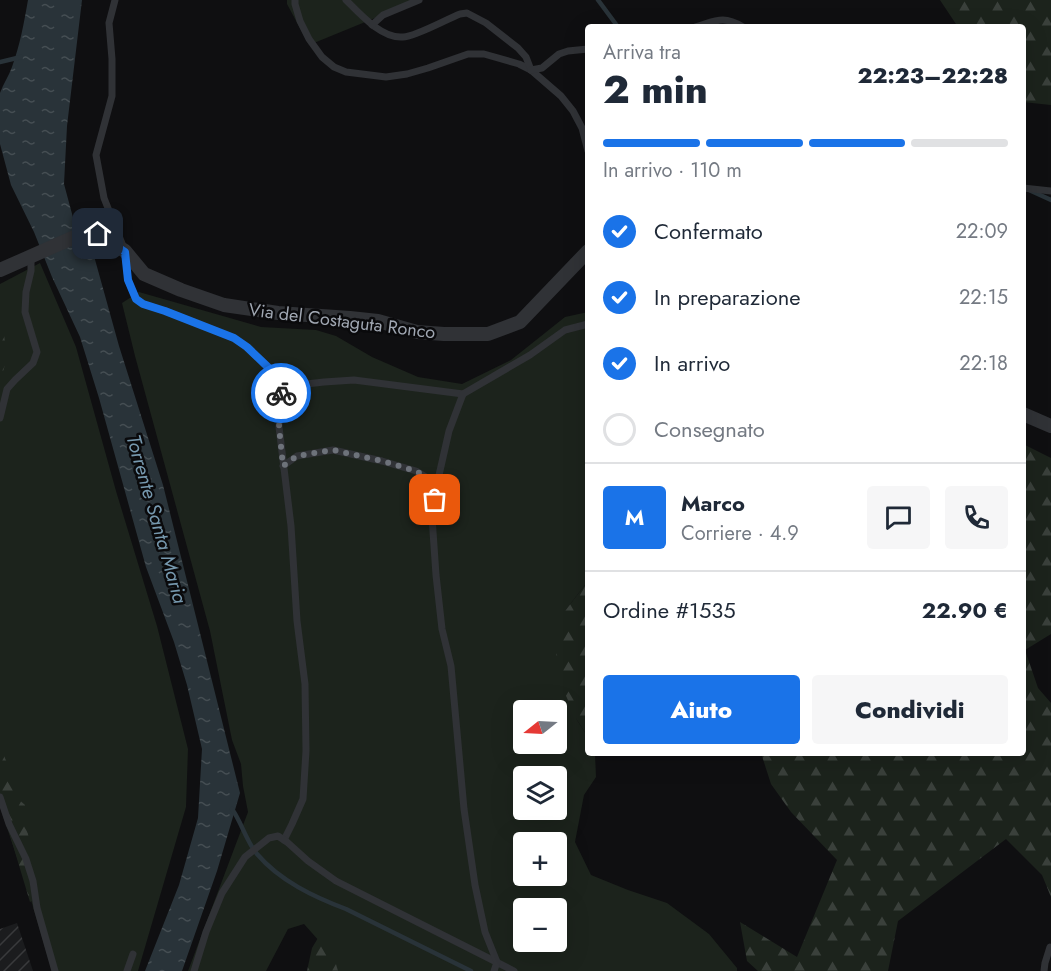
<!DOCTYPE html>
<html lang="it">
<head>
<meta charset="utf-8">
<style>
	body { margin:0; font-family:Jost,sans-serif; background:#f6f6f7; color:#1f2937; height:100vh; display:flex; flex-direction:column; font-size:22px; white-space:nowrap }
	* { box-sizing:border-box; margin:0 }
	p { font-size:20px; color:#747a83 }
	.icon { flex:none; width:33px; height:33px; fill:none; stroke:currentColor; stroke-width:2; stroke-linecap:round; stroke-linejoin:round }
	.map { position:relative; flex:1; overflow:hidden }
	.panel { position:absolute; left:585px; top:24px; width:441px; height:732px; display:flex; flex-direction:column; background:#fff; border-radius:6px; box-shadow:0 6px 24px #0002 }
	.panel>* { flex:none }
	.needle { width:39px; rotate:252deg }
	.fabs { position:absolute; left:513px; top:700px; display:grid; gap:12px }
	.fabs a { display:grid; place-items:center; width:54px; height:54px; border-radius:6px; background:#fff; box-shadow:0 6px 24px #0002; font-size:30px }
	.pin { position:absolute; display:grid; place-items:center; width:51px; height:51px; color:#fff; margin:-26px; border-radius:12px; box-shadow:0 3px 9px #0006 }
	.courier { position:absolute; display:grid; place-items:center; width:60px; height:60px; margin:-30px; border:4px solid #1a73e8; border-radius:50%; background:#fff; color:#222; box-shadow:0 2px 8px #0007 }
	.overview em { font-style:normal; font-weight:800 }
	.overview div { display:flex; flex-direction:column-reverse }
	.overview { display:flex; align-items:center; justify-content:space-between; height:102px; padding:0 18px }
	h1 { font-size:39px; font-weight:800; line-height:45px }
	.bar { display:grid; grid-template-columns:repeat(4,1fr); gap:9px 6px; align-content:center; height:72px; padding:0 18px }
	.bar i { height:8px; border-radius:4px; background:#e0e1e3 }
	.bar .selected { background:#1a73e8 }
	.bar p { grid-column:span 4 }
	.line { display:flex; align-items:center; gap:15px; padding:0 18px; border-top:2px solid #e0e1e3 }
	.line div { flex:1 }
	.round { display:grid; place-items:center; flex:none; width:63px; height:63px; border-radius:6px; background:#f6f6f7 }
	ol { padding:0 18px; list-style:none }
	li { display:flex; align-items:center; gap:18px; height:66px }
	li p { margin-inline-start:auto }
	li .icon { padding:6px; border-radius:50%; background:#1a73e8; color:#fff; stroke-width:4 }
	li:last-child { color:#747a83 }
	li i { width:33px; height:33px; border:3px solid #e0e1e3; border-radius:50% }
	.cta { display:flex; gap:12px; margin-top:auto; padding:12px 18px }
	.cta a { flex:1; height:69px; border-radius:6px; background:#1a73e8; color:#fff; font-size:24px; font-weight:800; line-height:69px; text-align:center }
	.cta a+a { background:#f6f6f7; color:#1f2937 }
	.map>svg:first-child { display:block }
	.industrial { fill:url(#industrial-furrows) }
	.grass { fill:#1c231c; fill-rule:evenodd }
	.forest { fill:url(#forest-firs) }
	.water { fill:url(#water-ripples) }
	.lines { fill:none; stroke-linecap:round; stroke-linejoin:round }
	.stream { stroke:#293339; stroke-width:4.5 }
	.service { stroke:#303236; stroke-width:7 }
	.minor { stroke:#303236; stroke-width:14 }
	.done { stroke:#6d727a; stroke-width:6; stroke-dasharray:0 10.8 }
	.route { stroke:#1a73e8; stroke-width:8 }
	.labels { text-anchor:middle; stroke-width:5; stroke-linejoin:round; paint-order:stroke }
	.street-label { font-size:18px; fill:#a0a7b2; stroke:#0a0a0c }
	.water-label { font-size:20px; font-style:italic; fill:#7698ae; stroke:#0a0a0c }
</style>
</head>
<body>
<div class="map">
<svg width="1051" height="971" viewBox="0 0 1051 971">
	<defs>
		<pattern id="industrial-furrows" width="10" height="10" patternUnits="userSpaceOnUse" patternTransform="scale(1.5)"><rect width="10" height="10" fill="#1b1c1e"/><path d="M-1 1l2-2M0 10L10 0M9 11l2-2" fill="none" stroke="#393a3c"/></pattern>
		<pattern id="forest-firs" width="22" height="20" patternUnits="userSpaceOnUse" patternTransform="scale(1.5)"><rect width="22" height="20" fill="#1c231c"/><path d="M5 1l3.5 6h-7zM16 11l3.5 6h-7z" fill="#3a403b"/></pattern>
		<pattern id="water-ripples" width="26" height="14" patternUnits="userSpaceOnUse" patternTransform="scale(1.5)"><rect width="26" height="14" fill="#293339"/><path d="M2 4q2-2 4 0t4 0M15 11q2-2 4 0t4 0" fill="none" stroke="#454e53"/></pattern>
	</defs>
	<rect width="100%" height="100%" fill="#0f0f11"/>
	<!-- industrial -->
	<path class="industrial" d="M17,923L33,971H0V929Z"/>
	<!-- grass -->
	<g class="grass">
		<path d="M287,0H419L309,45L287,4Z"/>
		<path d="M40,263L76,347L116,491L157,626L188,749L186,807L138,971H52L28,890L0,807V284Z"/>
		<path d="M139,292L261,327L316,330L336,336L372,357L418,377L462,384L511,360L565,317L588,312V581L565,611L577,720L588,737V753H595L596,777L584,795L575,842L591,875L628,890L667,903L709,934L737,968V971H337L320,942L304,924L288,929L266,971H188L248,812L243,786L241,764L232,740L210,631L135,356L122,303ZM524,711H556V744H524ZM524,777H556V810H524ZM524,843H556V876H524ZM524,909H556V942H524Z"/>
	</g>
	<!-- forest -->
	<g class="forest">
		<path d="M940,0H1051V105L1023,102V27H958Z"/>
		<path d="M0,305L7,357L0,383Z"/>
		<path d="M1023,444L1051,458V634L1025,650L1038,688L1051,703V897L1042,875L1006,839L898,921L888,971H758L747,961L740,922L797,957L837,860L791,812L771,784L761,753H1023Z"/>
		<path d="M588,581V737L577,720L562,687L556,653L565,611Z"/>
		<path d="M0,746L12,775L16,797L25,805V821L30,843L23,848L37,897L30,902L0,802Z"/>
		<path d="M321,933L330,944L338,971H307L312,948Z"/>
	</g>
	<!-- water -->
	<path class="water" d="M28,0H82L67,126L64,184L75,225L94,256L119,346L163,485L240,793L217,871L182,971H145L179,885L198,818L202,749L187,685L174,642L146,567L99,398L80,337L52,277L34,232L11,185L0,144V93C3,84 9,76 12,67C20,45 24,23 28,0Z"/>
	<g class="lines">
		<!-- stream -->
		<g class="stream">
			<path d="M598,0L618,27"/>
			<path d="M0,62L21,57"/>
			<path d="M1029,190L1051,200"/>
			<path d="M232,809C242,823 246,841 257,854C280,881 314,897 346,909L471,971"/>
		</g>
		<!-- service -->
		<g class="service">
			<path d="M115,0L109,23L112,59V96L96,155L104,198L125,251L128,280L136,299L143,304L165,311L234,338L247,347L272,371L279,381L281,393L279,427L291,526L297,621L305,684L306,751L303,799L292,824L284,840"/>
			<path d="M295,0V4L300,21L309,39L322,57L334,67L346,72L386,77L407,74L428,68L468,54H484L519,64L531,70L561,96L573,111L582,128L588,151"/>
			<path d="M346,0C360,14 382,39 403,37C415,37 447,19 460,14L467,13L486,23L518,48L526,57L531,70"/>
			<path d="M372,25L383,15L419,0"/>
			<path d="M695,27C716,21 723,15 743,27"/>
			<path d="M531,70L542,68L559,54L568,51L588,49"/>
			<path d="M1023,188L1051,191"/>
			<path d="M280,387L324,382L354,380L463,394"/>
			<path d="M0,418L7,389L15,380L33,363L37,352L25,312L26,292L31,271V257"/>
			<path d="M283,466L297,456L333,450L382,461L416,471L437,484"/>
			<path d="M0,797L9,824L26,859L33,881L37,908L55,971"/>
			<path d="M127,971L133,954"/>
			<path d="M194,971L206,932L222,893L245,857L269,838L278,836L287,842L308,861L336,881L514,971"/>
			<path d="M494,971L497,962L485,932L475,885L464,809L451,666L442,629L436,575L432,517L437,484L449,431L463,394L530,355L565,330L588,324"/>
			<path d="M1044,971L1045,963L1050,947"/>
		</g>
		<!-- minor -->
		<g class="minor">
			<path d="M0,270L86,232L98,234L125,251L144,274L181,290L224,305L278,313L350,318L378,321L417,332L444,334H488L520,322L588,251"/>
			<path d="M1023,414L1051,426"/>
		</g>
	</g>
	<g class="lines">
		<!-- done -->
		<path class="done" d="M281,393L279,427L283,466L297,456L333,450L382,461L416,471L437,484L435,500"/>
		<!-- route -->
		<path class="route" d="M98,234L125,252L128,280L136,299L143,304L165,311L234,338L247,347L272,371L279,381L281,393"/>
	</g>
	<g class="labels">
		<!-- street labels -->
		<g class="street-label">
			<text transform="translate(342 321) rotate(7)" y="6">Via del Costaguta Ronco</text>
		</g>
		<!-- water labels -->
		<g class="water-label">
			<text transform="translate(157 519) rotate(74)" y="7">Torrente Santa Maria</text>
		</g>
	</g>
</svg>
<div class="fabs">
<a><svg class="needle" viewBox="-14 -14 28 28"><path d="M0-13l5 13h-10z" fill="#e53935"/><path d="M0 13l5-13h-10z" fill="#747a83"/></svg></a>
<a><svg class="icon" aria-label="layers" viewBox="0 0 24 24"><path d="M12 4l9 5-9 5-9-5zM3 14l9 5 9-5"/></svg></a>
<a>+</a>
<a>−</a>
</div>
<div class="pin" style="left:435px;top:500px;background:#ea580c"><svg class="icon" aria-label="bag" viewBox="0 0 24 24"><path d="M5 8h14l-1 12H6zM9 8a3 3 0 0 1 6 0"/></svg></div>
<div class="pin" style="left:98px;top:234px;background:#1f2937"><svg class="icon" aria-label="home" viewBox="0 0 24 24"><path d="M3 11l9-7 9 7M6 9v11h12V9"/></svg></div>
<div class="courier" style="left:281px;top:393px"><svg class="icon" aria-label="bike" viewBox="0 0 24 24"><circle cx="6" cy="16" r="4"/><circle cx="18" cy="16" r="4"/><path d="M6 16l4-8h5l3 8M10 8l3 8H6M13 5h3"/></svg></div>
<section class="panel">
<div class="overview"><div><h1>2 min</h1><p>Arriva tra</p></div><em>22:23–22:28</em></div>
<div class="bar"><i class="selected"></i><i class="selected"></i><i class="selected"></i><i></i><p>In arrivo · 110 m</p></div>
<ol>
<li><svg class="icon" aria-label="check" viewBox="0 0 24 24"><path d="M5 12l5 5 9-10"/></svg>Confermato<p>22:09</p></li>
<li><svg class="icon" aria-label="check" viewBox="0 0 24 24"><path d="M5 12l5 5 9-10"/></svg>In preparazione<p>22:15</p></li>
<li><svg class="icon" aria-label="check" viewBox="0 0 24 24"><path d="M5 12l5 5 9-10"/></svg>In arrivo<p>22:18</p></li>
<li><i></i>Consegnato</li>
</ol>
<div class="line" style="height:108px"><b class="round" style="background:#1a73e8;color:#fff">M</b><div><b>Marco</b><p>Corriere · 4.9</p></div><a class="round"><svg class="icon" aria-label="chat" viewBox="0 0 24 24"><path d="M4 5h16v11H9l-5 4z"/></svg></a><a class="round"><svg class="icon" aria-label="phone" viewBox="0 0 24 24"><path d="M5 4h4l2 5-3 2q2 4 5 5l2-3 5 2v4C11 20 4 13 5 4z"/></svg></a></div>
<div class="line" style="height:78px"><div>Ordine #1535</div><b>22.90 €</b></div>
<div class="cta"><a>Aiuto</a><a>Condividi</a></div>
</section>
</div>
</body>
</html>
